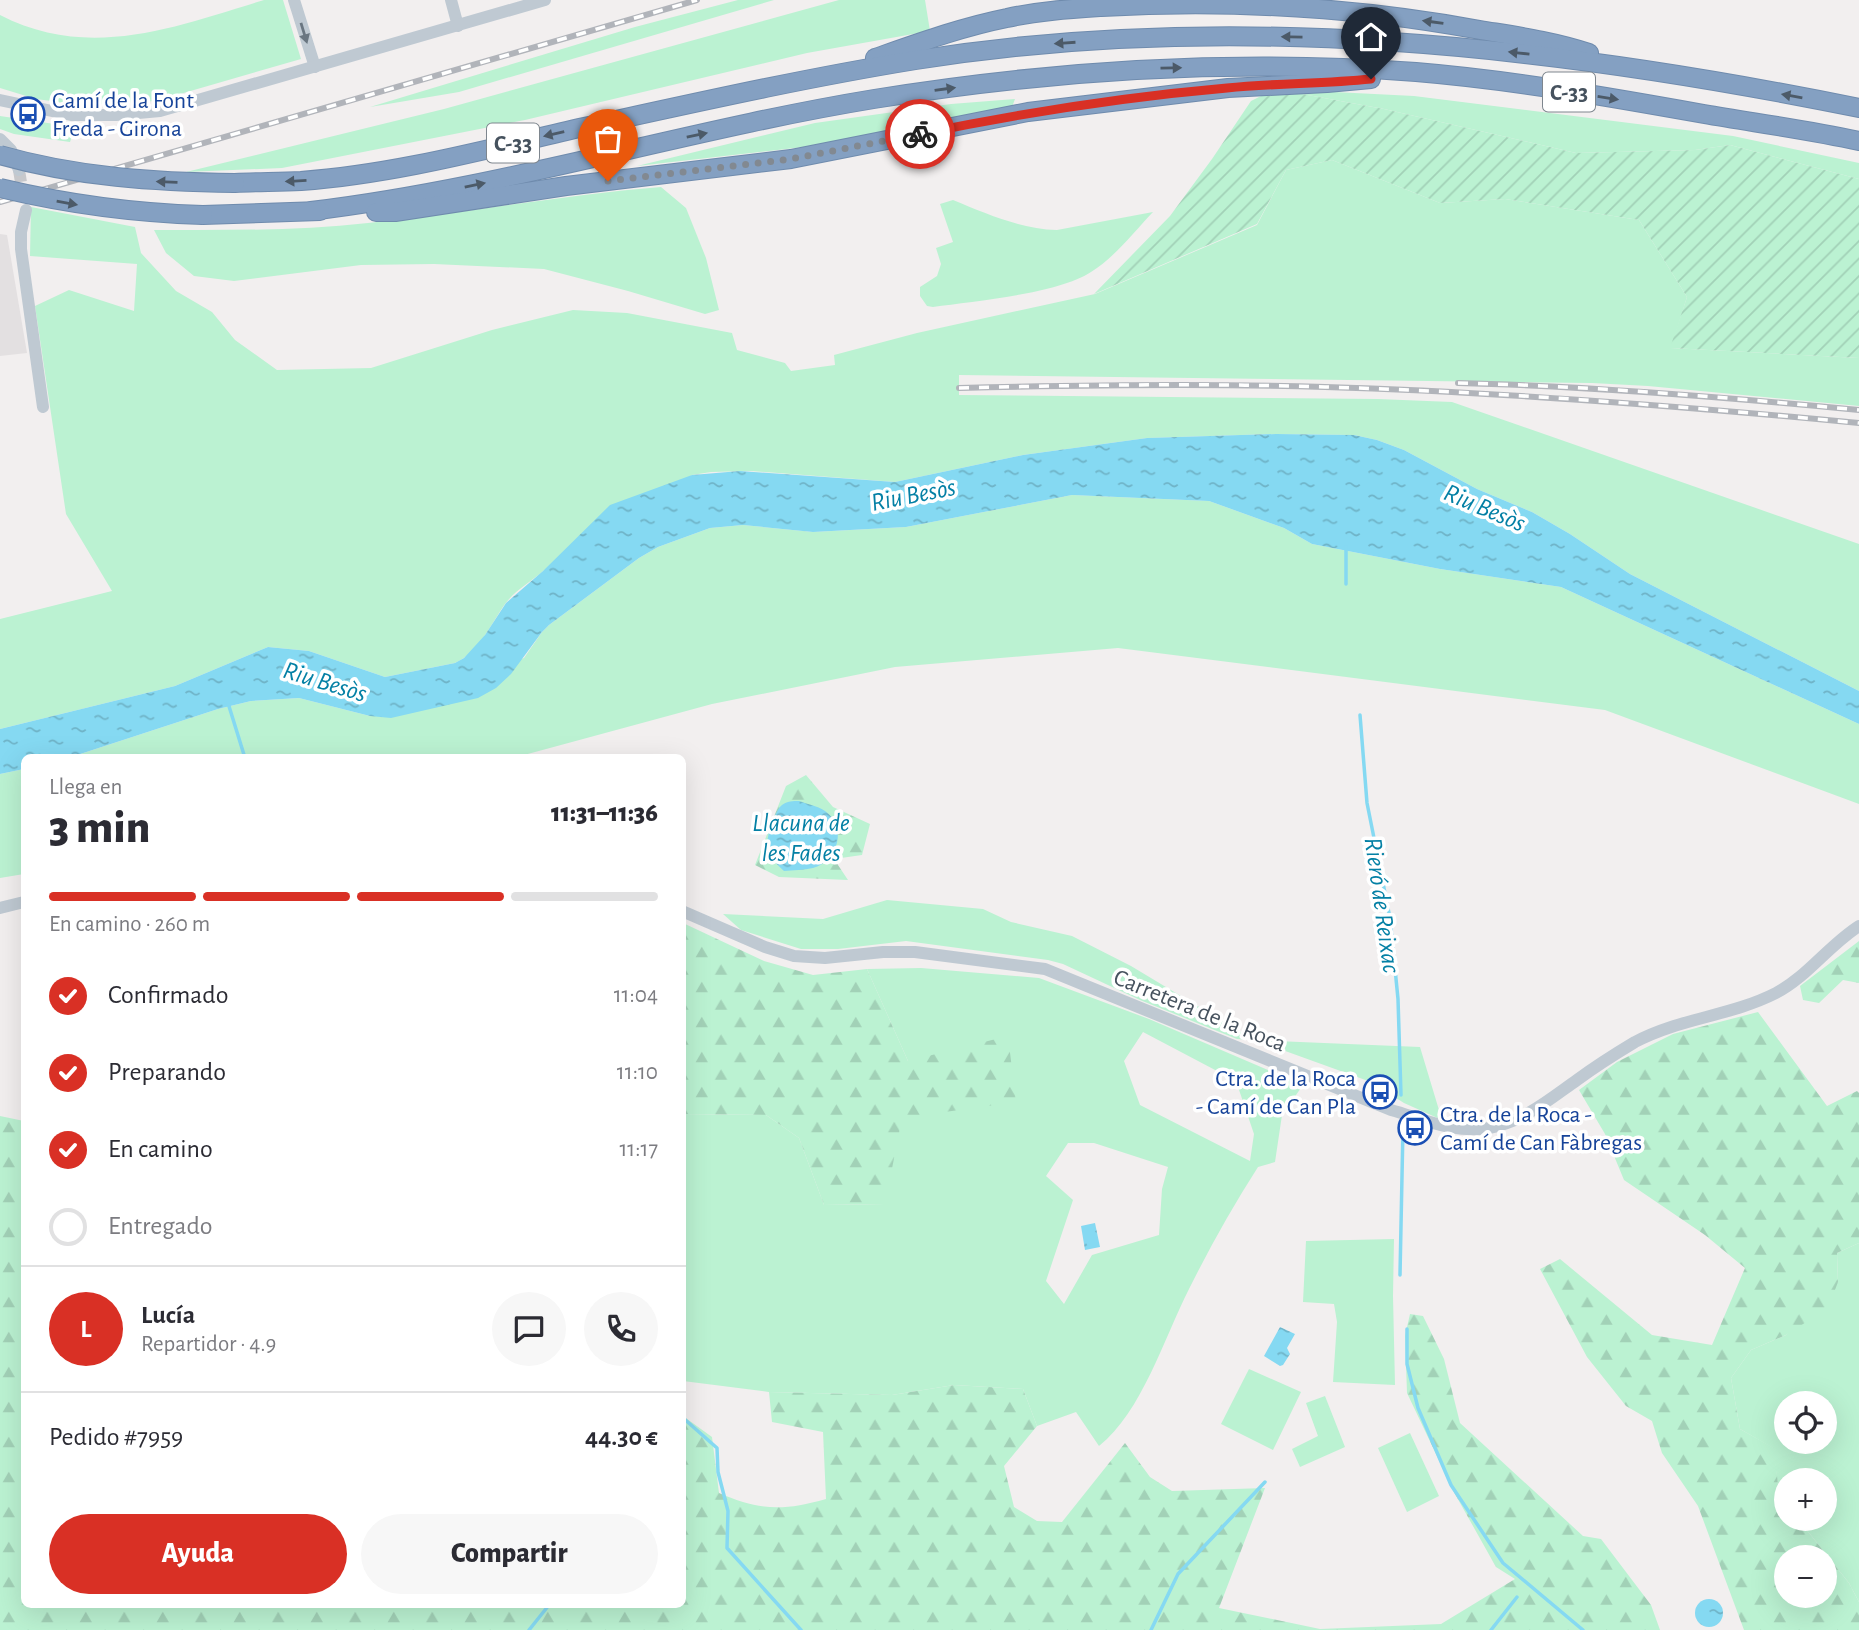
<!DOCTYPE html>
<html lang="es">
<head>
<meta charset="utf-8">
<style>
	body { margin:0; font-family:"Alegreya Sans",sans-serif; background:#f7f7f7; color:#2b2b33; height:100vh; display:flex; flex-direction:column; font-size:26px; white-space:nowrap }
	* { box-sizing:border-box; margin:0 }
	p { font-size:23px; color:#7c7c81 }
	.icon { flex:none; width:38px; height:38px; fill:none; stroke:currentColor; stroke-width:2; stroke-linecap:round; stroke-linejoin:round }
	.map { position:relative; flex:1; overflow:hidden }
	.sheet { position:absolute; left:21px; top:754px; width:665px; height:854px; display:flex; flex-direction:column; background:#fff; border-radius:10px; box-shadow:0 7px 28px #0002 }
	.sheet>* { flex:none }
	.buttons { position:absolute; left:1774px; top:1391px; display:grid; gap:14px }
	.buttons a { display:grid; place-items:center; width:63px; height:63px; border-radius:50%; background:#fff; box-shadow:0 7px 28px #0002; font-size:35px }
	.pin { position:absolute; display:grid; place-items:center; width:60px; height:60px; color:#fff; margin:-72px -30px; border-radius:50% 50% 50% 0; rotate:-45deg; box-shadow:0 0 7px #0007 }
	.pin .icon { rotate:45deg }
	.courier { position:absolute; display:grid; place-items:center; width:70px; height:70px; margin:-35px; border:5px solid #d93025; border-radius:50%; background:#fff; color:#222; box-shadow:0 2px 9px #0007 }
	.headline em { font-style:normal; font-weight:800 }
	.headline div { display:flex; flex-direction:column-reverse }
	.headline { display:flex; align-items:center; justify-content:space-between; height:119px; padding:0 28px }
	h1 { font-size:46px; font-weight:800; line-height:52px }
	.bar { display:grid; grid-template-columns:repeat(4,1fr); gap:10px 7px; align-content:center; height:84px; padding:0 28px }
	.bar i { height:9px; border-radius:5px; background:#e1e1e2 }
	.bar .selected { background:#d93025 }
	.bar p { grid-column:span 4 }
	.line { display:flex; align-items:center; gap:18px; padding:0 28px; border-top:2px solid #e1e1e2 }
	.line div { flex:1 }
	.round { display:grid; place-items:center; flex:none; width:74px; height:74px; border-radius:37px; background:#f7f7f7 }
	ol { padding:0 28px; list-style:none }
	li { display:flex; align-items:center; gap:21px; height:77px }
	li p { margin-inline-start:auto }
	li .icon { padding:7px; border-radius:50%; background:#d93025; color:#fff; stroke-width:4 }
	li:last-child { color:#7c7c81 }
	li i { width:38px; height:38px; border:4px solid #e1e1e2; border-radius:50% }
	.button { display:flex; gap:14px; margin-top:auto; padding:14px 28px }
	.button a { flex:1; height:80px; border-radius:42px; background:#d93025; color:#fff; font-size:28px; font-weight:800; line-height:80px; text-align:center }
	.button a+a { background:#f7f7f7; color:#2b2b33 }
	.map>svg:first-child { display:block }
	.education { fill:#e3e0e1 }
	.green { fill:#bbf2d2; fill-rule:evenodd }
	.forest { fill:url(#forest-firs); fill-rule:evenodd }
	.garden { fill:url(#garden-furrows) }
	.water { fill:url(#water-ripples) }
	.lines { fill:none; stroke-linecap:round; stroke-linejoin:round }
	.stream { stroke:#85d9f2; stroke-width:3.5 }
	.minor-tunnel { stroke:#c7c8cb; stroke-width:12; stroke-dasharray:12 6; stroke-linecap:butt }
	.highway-casing { stroke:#6f8bad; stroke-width:20 }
	.minor { stroke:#bfc9d2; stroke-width:12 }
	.highway { stroke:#84a0c2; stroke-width:18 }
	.rail-casing { stroke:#b1b4ba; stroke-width:6 }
	.rail { stroke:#fff; stroke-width:3.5; stroke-dasharray:10; stroke-linecap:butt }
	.highway-bridge-casing { stroke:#6f8bad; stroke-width:20; stroke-linecap:butt }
	.highway-bridge { stroke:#84a0c2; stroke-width:18 }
	.oneway { fill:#4c5a68 }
	.oneway2 { fill:#6a7681 }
	.done { stroke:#828991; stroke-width:7; stroke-dasharray:0 12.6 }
	.route { stroke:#d93025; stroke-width:9 }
	.labels { text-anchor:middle; stroke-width:7; stroke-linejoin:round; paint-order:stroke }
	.shield { fill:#fff; stroke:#7e868e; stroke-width:2 }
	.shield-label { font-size:23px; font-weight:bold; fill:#46525e }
	.transit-label { font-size:24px; fill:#164399; stroke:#fff; text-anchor:start }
	.street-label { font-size:24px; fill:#46525e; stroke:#fff }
	.water-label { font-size:26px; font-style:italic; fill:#0480a5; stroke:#fff }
</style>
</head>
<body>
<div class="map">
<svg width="1859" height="1630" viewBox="0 0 1859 1630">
	<defs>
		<pattern id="forest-firs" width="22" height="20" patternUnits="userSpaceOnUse" patternTransform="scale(1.75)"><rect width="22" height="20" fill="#bbf2d2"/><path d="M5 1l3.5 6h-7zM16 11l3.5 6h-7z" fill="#a2d1b7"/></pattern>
		<pattern id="garden-furrows" width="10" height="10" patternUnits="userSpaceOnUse" patternTransform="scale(1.75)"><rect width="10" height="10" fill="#bbf2d2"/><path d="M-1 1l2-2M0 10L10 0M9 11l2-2" fill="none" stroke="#a2d1b7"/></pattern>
		<pattern id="water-ripples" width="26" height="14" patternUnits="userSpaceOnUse" patternTransform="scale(1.75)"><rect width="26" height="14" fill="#85d9f2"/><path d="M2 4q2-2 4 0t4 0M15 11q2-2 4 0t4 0" fill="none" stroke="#6fb3c7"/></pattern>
	</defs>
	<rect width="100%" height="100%" fill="#f2efef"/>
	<!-- education -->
	<path class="education" d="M0,234L7,235L27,353L0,356Z"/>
	<!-- green -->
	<g class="green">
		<path d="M264,0H283L301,59L156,101L81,105L36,99L0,88V15C89,61 175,27 264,0Z"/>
		<path d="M738,0H774L459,92L370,107L635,27Z"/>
		<path d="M839,0H925L930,31L807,53L525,120L282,168L186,172L444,109Z"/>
		<path d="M1275,89L1414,96L1733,136L1859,163V179L1730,145L1695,150L1576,153L1384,109Z"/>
		<path d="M1015,99L1012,107L830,144L637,166L815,123L951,104Z"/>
		<path d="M0,116L75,127L70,142L14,134L0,129Z"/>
		<path d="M1332,160L1440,203L1505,199L1639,220L1687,297L1671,348L1859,358V406L1648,386L1592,383L959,375V395L1378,399L1452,402L1859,544V691L1630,574L1570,534L1532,512L1477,489L1404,450L1377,440L1354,435L1276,434L1147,438L1023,455L895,482L751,471L711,472L692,475L543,571C531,582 515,590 505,604C491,624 479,652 455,663L385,677L309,651L268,647L175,686L0,729V619L112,591L66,514L35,306L69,290L134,311L137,264L30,256L31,207L135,227L141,253L176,291L212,312L235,340L277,370L371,368L492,330L573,310L627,313L732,333L737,350L785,363L791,371L835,365L834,355L917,333L1095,294L1257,225L1286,170Z"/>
		<path d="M661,187L686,208L706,258L719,310L705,314L628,291L544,269L434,264L361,265L234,281L194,276L166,253L154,230C225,230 297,231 368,223C466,213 562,195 661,187Z"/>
		<path d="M953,200C987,214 1021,229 1057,230L1153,212C1134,232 1115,257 1091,272C1057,294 975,301 933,307L927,306L920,296V287L937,276L941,264L936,248L953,242L940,204Z"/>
		<path d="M1072,495L1209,501L1284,528L1312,544L1440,569L1561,587L1859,724V804L1605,710L1118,648L895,667L712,704L513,758H68L218,709L251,701L299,698L370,716L524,658L542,632L549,625L639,558L658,547L710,528L743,525L813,532L906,527Z"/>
		<path d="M24,769V874L0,878V774Z"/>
		<path d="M887,900L983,909L1011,922L1072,936L1131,966L1254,1040L1420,1047L1442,1120L1404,1103L1371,1082L1255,1040L1237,1039L1140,1000L1063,964L1048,960L906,941L838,949H801L741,930L723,914L823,919Z"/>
		<path d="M921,968L1039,978L1149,1019L1303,1085L1282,1115L1275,1162L1258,1167C1233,1206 1210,1247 1189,1289C1164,1338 1142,1412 1099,1446L1076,1412L1037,1426L1023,1389L954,1385L892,1395L769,1392L683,1381V1114L766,1115L799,1138L824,1205L884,1204L901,1117L908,1061L867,969ZM1143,1032L1236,1081L1254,1134L1250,1161L1140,1105L1124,1061ZM1068,1143H1094L1168,1167L1162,1189L1159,1235L1092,1255L1064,1304L1046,1281L1073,1200L1046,1176Z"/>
		<path d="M1394,1239L1393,1296L1395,1385L1333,1382L1337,1322L1334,1304L1303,1302L1306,1241Z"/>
		<path d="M1859,1243V1602L1849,1583L1798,1519H1825V1480H1787V1505L1779,1494L1773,1448L1740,1429L1731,1378L1751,1350L1786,1335L1838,1282L1837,1253ZM1787,1404H1825V1442H1787Z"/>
		<path d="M1249,1369L1301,1392L1273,1450L1221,1424Z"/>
		<path d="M1325,1396L1345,1447L1300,1467L1292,1449L1318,1436L1306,1403Z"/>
		<path d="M1410,1433L1439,1496L1407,1512L1378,1448Z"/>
	</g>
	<!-- forest -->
	<g class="forest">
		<path d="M806,775L833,807L870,824L862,855L834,859L848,880L779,877L755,865L786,786Z"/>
		<path d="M683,923L764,961L813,975L867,969L908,1061L1008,1036L1016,1102L902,1118L885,1204L824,1205L799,1138L766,1115L683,1114Z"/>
		<path d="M1859,941V983L1843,980L1819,1003L1803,1000L1800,986Z"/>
		<path d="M1758,1012L1827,1106L1857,1091L1859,1093V1243L1837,1253L1838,1282L1828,1308L1786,1335L1751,1350L1731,1378L1740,1429L1774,1448L1779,1494L1787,1505V1519H1798L1849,1583L1859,1602V1630H1744L1698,1506L1662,1453L1652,1421L1626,1406L1587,1357L1540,1269L1560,1259L1652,1335L1712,1345L1745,1268L1705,1235L1624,1180L1605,1134L1579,1090L1617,1062L1673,1034ZM1787,1558H1825V1596H1787Z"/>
		<path d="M0,1116L24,1121V1605H682L683,1416L712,1437L719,1493C761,1511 783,1511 826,1499L823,1432L772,1422L769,1392L892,1395L954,1385L1023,1389L1037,1426L1004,1466L1014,1507L1037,1521L1062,1522L1125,1443L1150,1477L1172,1491L1265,1488L1219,1608L1320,1629L1441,1624L1515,1579L1496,1567L1455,1494L1407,1393L1405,1336L1410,1314L1423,1316L1444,1359L1460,1423L1583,1536L1601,1539L1651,1605L1660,1630H0Z"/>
	</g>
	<!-- garden -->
	<path class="garden" d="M1275,89L1384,109L1576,153L1695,150L1730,145L1859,179V358L1670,348L1687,297L1639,220L1505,199L1440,203L1332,160L1286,170L1257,224L1094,294L1170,216L1212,159L1251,101Z"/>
	<!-- water -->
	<g class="water">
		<path d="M1276,434L1354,435L1377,440L1404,450L1477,489L1532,512L1570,534L1630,574L1859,691V724L1561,587L1440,569L1312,544L1284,528L1209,501L1072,495L906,527L813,532L743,525L710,528L658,547L639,558L549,625L542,632L511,674L496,688L478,698L391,718L370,716L299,698L251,701L218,709L68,758H24V769L0,774V729L175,686L268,647L309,651L385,677L455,663L464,658L485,635L506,603L543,571L610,505L692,475L740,471L895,482L1023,455L1147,438Z"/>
		<path d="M799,801C807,804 818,806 825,811C848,827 838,861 813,868C804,870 793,870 784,871C778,865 768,857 767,848C766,838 775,810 782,805C787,801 793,801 799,801Z"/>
		<path d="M1095,1223L1100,1247L1085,1250L1081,1226Z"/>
		<path d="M1280,1327L1295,1334L1287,1348L1290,1354L1283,1365L1280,1366L1264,1356Z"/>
		<circle cx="1709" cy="1613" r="14"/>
	</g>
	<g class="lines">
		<!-- stream -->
		<g class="stream">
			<path d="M1346,547V584"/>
			<path d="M228,703L245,758"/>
			<path d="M1360,715L1367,803L1390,918L1398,999L1401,1095"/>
			<path d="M1400,1275L1403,1127"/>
			<path d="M1407,1329V1364L1418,1408L1451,1485L1503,1563L1583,1630"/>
			<path d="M682,1417L717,1448L718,1472L728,1511L727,1548L801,1630"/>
			<path d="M529,1630L549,1605"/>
			<path d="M1151,1630L1178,1574L1265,1482"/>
			<path d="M1491,1630L1517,1597"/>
		</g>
		<!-- minor-tunnel -->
		<path class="minor-tunnel" d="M19,170L24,201"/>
		<defs>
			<g id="highway">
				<path d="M875,58C918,43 962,27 1007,18C1038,11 1070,9 1101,7C1227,0 1356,7 1480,30C1516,36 1553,41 1589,53"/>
				<path d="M235,183C257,182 279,182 301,181C397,174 491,148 584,127C694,103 805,78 916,60C1229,10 1550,45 1859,108"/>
				<path d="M311,211C502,188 685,130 874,99C1053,70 1235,59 1416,72C1512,80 1609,97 1704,114C1756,123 1808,130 1859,141"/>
				<path d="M376,212H395L566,186L791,159L1028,112L1228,88L1327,83L1371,79"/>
				<path d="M203,215L320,211"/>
			</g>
		</defs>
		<!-- highway casing -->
		<use href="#highway" class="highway-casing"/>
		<!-- minor -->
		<g class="minor">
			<path d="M294,0L315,67"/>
			<path d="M451,0L458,26"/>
			<path d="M0,100L71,115H116L160,111L545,0"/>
			<path d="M0,139L11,150L19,170"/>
			<path d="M26,210L21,232V249L43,407"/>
			<path d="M0,908L24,902"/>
			<path d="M682,911L765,947L794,956L825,958L883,952H915L1045,969L1391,1110C1423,1119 1455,1134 1489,1128C1523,1122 1550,1099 1577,1080C1596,1066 1615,1054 1635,1042C1680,1018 1731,1016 1776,993C1807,977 1829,945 1859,926"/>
		</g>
		<!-- highway -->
		<use href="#highway" class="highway"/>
		<defs>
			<g id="rail">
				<path d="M0,202L697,0"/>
				<path d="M1458,383C1592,386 1725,397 1859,410"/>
				<path d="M959,388C1081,385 1203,383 1325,387C1504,392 1681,406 1859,423"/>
			</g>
		</defs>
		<!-- rail casing -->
		<use href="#rail" class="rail-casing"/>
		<!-- rail -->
		<use href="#rail" class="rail"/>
		<defs>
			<g id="highway-bridge">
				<path d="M0,155C77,177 155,182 235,183"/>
				<path d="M0,188C67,204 134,213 203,215"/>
			</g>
		</defs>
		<!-- highway-bridge casing -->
		<use href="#highway-bridge" class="highway-bridge-casing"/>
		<!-- highway-bridge -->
		<use href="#highway-bridge" class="highway-bridge"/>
	</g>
	<!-- one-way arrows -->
	<defs><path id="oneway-solid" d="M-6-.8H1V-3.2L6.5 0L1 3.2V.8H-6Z" transform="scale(1.75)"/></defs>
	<g class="oneway">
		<use href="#oneway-solid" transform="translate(1433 22) rotate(-172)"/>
		<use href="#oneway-solid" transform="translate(1292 37) rotate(-179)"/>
		<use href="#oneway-solid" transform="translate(1065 43) rotate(176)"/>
		<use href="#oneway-solid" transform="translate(1519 53) rotate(-174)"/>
		<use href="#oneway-solid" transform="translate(1171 68) rotate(-1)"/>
		<use href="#oneway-solid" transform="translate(945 89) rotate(-8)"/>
		<use href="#oneway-solid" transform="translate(1792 96) rotate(-170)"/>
		<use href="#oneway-solid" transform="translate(1608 98) rotate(9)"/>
		<use href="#oneway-solid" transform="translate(554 134) rotate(167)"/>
		<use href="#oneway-solid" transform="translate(697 135) rotate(-12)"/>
		<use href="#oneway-solid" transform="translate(296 181) rotate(177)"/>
		<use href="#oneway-solid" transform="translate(167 182) rotate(-178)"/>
		<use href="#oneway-solid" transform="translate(475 185) rotate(-12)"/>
		<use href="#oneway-solid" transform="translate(67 203) rotate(10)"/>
	</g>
	<use class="oneway2" href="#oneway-solid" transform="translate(304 33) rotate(73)"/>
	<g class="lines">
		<!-- done -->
		<path class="done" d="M608,181L791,159L920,134"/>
		<!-- route -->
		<path class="route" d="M920,134C1022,113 1124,97 1227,88C1275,83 1323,84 1371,79"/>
	</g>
	<!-- icons -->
	<defs>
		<symbol id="bus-ring" viewBox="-11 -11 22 22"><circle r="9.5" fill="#fff" stroke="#1a4fb4" stroke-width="1.5"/><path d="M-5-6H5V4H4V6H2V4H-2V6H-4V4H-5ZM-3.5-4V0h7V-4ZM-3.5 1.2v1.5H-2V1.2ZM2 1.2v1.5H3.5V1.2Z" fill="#1a4fb4"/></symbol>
	</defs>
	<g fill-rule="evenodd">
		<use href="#bus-ring" x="9" y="95" width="38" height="38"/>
		<use href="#bus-ring" x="1361" y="1073" width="38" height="38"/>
		<use href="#bus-ring" x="1396" y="1109" width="38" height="38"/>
	</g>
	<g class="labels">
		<!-- shield labels -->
		<g class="shield">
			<rect x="1543" y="72.5" width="52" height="39" rx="5"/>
			<rect x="487" y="123.5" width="52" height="39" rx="5"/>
		</g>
		<g class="shield-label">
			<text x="1569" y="100">C-33</text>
			<text x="513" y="151">C-33</text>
		</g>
		<!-- transit labels -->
		<g class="transit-label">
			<text x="52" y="108">Camí de la Font<tspan x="52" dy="28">Freda - Girona</tspan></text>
			<text x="1356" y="1086" text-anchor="end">Ctra. de la Roca<tspan x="1356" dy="28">- Camí de Can Pla</tspan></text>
			<text x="1440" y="1122">Ctra. de la Roca -<tspan x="1440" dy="28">Camí de Can Fàbregas</tspan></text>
		</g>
		<!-- street labels -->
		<g class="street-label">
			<text transform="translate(1200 1010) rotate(22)" y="8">Carretera de la Roca</text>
		</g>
		<!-- water labels -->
		<g class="water-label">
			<text transform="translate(913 494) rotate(-11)" y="9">Riu Besòs</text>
			<text transform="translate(1485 507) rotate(23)" y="9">Riu Besòs</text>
			<text transform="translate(325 681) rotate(17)" y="9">Riu Besòs</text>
			<text x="801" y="831">Llacuna de<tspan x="801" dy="30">les Fades</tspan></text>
			<text transform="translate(1383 905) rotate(82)" y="9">Rieró de Reixac</text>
		</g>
	</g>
</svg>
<div class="buttons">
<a><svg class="icon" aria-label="locate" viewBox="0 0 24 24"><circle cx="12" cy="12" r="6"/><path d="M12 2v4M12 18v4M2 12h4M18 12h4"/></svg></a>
<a>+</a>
<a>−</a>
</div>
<div class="pin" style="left:608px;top:181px;background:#ea580c"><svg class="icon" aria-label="bag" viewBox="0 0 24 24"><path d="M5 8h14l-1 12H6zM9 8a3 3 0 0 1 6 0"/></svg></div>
<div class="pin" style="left:1371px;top:79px;background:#1f2937"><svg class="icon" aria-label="home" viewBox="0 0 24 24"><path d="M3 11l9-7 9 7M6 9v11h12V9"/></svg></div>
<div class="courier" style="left:920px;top:134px"><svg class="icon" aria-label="bike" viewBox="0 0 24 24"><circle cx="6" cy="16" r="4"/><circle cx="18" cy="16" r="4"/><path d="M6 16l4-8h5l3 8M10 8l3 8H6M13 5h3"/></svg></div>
<section class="sheet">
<div class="headline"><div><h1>3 min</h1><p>Llega en</p></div><em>11:31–11:36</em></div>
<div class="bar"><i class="selected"></i><i class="selected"></i><i class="selected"></i><i></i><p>En camino · 260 m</p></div>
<ol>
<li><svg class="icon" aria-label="check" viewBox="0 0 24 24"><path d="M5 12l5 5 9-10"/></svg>Confirmado<p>11:04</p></li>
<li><svg class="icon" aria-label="check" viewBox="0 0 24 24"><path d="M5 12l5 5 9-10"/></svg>Preparando<p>11:10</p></li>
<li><svg class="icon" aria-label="check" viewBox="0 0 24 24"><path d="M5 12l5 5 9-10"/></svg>En camino<p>11:17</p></li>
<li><i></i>Entregado</li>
</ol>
<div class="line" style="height:126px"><b class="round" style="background:#d93025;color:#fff">L</b><div><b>Lucía</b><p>Repartidor · 4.9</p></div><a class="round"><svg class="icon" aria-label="chat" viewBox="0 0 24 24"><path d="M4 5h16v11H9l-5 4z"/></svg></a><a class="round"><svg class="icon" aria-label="phone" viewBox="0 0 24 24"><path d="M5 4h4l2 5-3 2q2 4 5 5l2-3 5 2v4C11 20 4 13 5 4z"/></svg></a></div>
<div class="line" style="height:91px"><div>Pedido #7959</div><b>44.30 €</b></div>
<div class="button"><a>Ayuda</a><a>Compartir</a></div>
</section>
</div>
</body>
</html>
